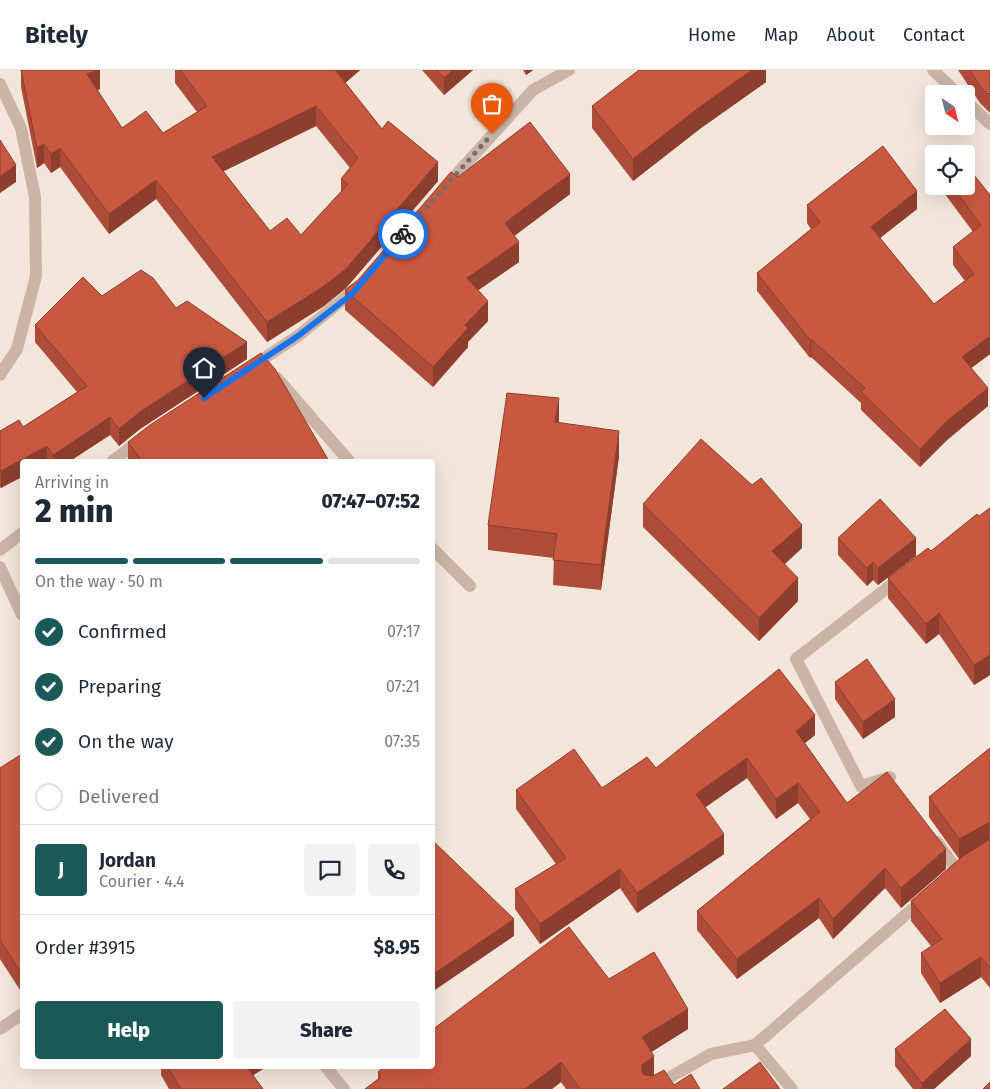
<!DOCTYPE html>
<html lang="en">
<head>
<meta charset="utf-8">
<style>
	body { margin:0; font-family:"Fira Sans",sans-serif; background:#f2f2f3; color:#1f2937; height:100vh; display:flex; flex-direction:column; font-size:19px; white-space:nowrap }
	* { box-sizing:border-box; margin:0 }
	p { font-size:16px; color:#747a83 }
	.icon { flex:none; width:28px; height:28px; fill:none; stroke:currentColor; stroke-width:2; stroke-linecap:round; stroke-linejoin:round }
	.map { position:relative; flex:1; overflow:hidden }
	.details { position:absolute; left:20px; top:389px; width:415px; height:610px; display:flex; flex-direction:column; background:#fff; border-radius:5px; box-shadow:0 5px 20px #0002 }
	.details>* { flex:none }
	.needle { width:32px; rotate:145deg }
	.buttons { position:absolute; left:925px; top:15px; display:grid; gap:10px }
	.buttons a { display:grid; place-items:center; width:50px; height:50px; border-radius:5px; background:#fff; box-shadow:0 5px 20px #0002; font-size:25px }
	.pin { position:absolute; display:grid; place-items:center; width:42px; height:42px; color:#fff; margin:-51px -21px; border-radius:50% 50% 50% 0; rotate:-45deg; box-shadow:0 0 5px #0007 }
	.pin .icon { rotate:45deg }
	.courier { position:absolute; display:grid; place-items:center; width:50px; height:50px; margin:-25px; border:4px solid #1a73e8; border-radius:50%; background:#fff; color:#222; box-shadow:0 1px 6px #0007 }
	.headline em { font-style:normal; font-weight:800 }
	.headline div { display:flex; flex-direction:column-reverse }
	.headline { display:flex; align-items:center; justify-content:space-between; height:85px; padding:0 15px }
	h1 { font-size:32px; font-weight:800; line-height:38px }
	.bar { display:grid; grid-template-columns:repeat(4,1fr); gap:8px 5px; align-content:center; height:60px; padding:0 15px }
	.bar i { height:6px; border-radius:4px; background:#e0e1e3 }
	.bar .active { background:#1b5958 }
	.bar p { grid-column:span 4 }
	.line { display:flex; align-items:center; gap:12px; padding:0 15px; border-top:1px solid #e0e1e3 }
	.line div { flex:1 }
	.round { display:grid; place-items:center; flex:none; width:52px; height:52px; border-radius:5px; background:#f2f2f3 }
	ol { padding:0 15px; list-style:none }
	li { display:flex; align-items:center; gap:15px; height:55px }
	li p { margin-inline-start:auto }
	li .icon { padding:5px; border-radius:50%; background:#1b5958; color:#fff; stroke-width:4 }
	li:last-child { color:#747a83 }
	li i { width:28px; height:28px; border:2px solid #e0e1e3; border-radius:50% }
	.primary-button { display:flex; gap:10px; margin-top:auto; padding:10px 15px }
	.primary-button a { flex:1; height:58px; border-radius:5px; background:#1b5958; color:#fff; font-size:20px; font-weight:800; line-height:58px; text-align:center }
	.primary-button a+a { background:#f2f2f3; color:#1f2937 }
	header { display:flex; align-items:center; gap:30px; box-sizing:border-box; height:70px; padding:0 25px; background:#fff; border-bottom:1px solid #e0e1e3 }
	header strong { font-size:24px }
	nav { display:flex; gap:28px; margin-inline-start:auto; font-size:18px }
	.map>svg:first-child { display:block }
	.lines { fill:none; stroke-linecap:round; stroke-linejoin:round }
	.minor { stroke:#cbb4a6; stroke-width:12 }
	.wall { fill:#ad4c38; fill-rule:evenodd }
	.shaded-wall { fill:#8d3e2e }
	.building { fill:#c95841; stroke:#8d3e2e; fill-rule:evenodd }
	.done { stroke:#786c66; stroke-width:5; stroke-dasharray:0 9 }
	.route { stroke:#1a73e8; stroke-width:6 }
</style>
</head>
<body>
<header>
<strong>Bitely</strong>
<nav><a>Home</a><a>Map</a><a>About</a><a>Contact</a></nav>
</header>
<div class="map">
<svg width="990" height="1019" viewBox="0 0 990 1019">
	<rect width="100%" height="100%" fill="#f2e5da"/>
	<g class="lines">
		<!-- minor -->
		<g class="minor">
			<path d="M933,0L958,24"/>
			<path d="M0,14L21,58L35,127L36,206L17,279L0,305"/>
			<path d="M966,31L990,54"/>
			<path d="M444,118L533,20L569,0"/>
			<path d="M251,297L298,266L357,218"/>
			<path d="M277,308L349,391"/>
			<path d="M113,391L140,370"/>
			<path d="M432,478L470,516"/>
			<path d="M0,480L22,463"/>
			<path d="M0,497L22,545"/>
			<path d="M890,707L861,716L796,589L900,508"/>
			<path d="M937,772L957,800"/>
			<path d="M0,959L22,944"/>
			<path d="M755,975L924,829"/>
			<path d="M325,996L344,1019"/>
			<path d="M649,1019L711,984L755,975L792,1019"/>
		</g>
	</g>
	<!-- wall -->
	<g class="wall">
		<path d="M21,0H100V19L97,20L122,58L163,63L197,42L175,13V0H360L345,13L382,59L438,111L346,218L324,236L267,272L156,129L109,164L60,97L51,103L44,93L37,98L21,17ZM316,56L350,98L341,109V122L301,165L270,161L223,101Z"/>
		<path d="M422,0H473L444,25Z"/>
		<path d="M523,0H533L526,5Z"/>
		<path d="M766,0V12L701,58L633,111L592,58V36Z"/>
		<path d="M958,0H990V43L980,33Z"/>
		<path d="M458,107L570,124L514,166L519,192L478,220L488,251L468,272V277L433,317L345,240V220L358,210Z"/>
		<path d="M939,116H966L990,125V284L971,298L988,336L947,370L920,397L861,340V333L811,287L810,288L757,221V203L811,159L807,153V135L917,139L880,168L934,234L965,211L953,195V177L973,162Z"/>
		<path d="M102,226L176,238L247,289L140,359L119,376L110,365L70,391H22L1,418L0,417V361L23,357L77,322L35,272V255Z"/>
		<path d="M559,353L619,386L601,520L553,515L554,488L488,480V455Z"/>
		<path d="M128,372L329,391H130L128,389Z"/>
		<path d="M643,434L802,478L785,494L798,531L759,571L643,457Z"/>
		<path d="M990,438V605L974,615L939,564L926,574L888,528V508L931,481Z"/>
		<path d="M838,468L916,486L878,515L873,510L867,516L838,485Z"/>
		<path d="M835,612L895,647L863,669L835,629Z"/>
		<path d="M815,665L805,673L847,733L946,799L901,838L885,818L833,869L819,848L737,909L697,860V841L810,749L798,733L776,749L747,708L705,737L724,784L637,843L620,818L540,874L515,839V819L556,794L516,739V720L602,718L656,698Z"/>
		<path d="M990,678V918L981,907L940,933L921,903V883L931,876L911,851V831L959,789L929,747V727Z"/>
		<path d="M22,684V923L0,889V698Z"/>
		<path d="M609,909L688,959L651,982L654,1005L674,1015L700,1019H566L561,1012L552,1019H365L378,1009V1002Z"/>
		<path d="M895,979L971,986L934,1019H913L895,996Z"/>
		<path d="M161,996H268L253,1005L263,1019H169L161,1005Z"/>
	</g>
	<!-- shaded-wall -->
	<g class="shaded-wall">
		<path d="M98,0H100V19L87,24V4Z"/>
		<path d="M338,0H360L336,21V1Z"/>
		<path d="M453,0H473L444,25V8Z"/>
		<path d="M526,0H533L526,5Z"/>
		<path d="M752,0H766V12L701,58L633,111V89L701,36Z"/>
		<path d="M316,36V56L212,107V87Z"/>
		<path d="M44,74V93L37,98V78Z"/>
		<path d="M60,78V97L51,103V84Z"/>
		<path d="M438,92V111L346,218L324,236L267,272V252Z"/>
		<path d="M16,95V112L0,123V106Z"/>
		<path d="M570,104V124L505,173V153Z"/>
		<path d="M156,110V129L109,164V144Z"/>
		<path d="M917,121V139L871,175V157Z"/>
		<path d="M519,172V192L467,228V208Z"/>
		<path d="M488,231V251L468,272V277L433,317V297L465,255Z"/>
		<path d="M990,266V284L962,305V287Z"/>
		<path d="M811,269V287L810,288V270Z"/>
		<path d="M247,272V289L140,359L119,376V359L140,342Z"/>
		<path d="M988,318V336L947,370L920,397V379L947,351Z"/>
		<path d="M559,328V353L555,352Z"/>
		<path d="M110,347V365L70,391H53V385Z"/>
		<path d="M619,361V386L601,520V495Z"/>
		<path d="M47,376V391H22V407L1,418V401Z"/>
		<path d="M802,455V478L772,505V481Z"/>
		<path d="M916,468V486L878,515V498Z"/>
		<path d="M873,492V510L867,516V498Z"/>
		<path d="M798,508V531L759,571V548Z"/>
		<path d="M939,543V564L926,574V554Z"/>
		<path d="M990,585V605L974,615V595Z"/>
		<path d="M895,629V647L863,669V652Z"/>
		<path d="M815,645V665L796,680V661Z"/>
		<path d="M747,688V708L696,744V724Z"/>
		<path d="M798,713V733L776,749V729Z"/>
		<path d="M989,752V772L959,789V769Z"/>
		<path d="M724,764V784L637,843V823Z"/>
		<path d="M946,779V799L901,838V818Z"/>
		<path d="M885,798V818L833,869V849Z"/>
		<path d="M620,799V818L540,874V854Z"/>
		<path d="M819,828V848L737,909V889Z"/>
		<path d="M514,849V866L432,922V905Z"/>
		<path d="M981,887V907L940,933V913Z"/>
		<path d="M688,939V959L642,988V967Z"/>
		<path d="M971,969V986L934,1019H922V1013Z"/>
		<path d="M654,986V1007L642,1015V995Z"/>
		<path d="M561,992V1012L552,1019H525Z"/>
		<path d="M242,996H268L242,1012Z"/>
	</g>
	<!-- building -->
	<g class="building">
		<path d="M21,0H98L87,4L122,58L146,41L163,63L207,36L180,0H338L336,1L382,59L388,51L438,92L346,199L324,216L267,252L156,110L109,144L60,78L51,84L44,74L37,78ZM316,36L358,88L341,109L348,114L301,165L287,148L270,161L212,87Z"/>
		<path d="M437,0H453L444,8Z"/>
		<path d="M639,0H752L701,36L633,89L592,36Z"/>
		<path d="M970,0H990V26L980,16Z"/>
		<path d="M530,52L570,104L505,153L519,172L467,208L488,231L465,255L468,258L433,297L345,220L358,210L451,102L458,107Z"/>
		<path d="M0,70L16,95L0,106Z"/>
		<path d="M883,76L917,121L871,157L934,234L974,204L953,177L981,155L952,116H966V95L990,125V266L962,287L988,318L947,351L920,379L861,322L865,318L811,269L810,270L757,203L820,152L807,135Z"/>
		<path d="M954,80L957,84H950Z"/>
		<path d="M141,200L153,208L176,238L187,231L247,272L140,342L119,359L110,347L53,385L47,376L1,401L0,400V361L19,350L23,357L87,316L35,255L83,207L102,226Z"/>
		<path d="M261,283L275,299L329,391H142L128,372L150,355Z"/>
		<path d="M507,323L559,328L555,352L619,361L601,495L553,490L557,464L488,455Z"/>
		<path d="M701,369L752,415L761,408L802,455L772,481L798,508L759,548L643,434Z"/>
		<path d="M880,429L916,468L878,498L873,492L867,498L838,468Z"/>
		<path d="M990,438V585L974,595L939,543L926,554L888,508L928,478L931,481L977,444L979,446Z"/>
		<path d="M867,589L895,629L863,652L835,612Z"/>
		<path d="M779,599L815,645L796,661L847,733L887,702L946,779L901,818L885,798L833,849L819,828L737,889L697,841L820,742L798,713L776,729L747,688L696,724L724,764L637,823L620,799L540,854L515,819L566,788L516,720L574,679L602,718L647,687L656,698Z"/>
		<path d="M990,678V752L959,769L929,727Z"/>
		<path d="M22,684V904L0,870V698Z"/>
		<path d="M990,769V898L981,887L940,913L921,883L942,869L911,831L962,787Z"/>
		<path d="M432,770L514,849L432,905Z"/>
		<path d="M569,857L609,909L654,882L688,939L642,967L654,986L642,995V1002L644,1005L653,1006L664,1000L674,1015L691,1004L700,1019H580L561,992L525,1019H365L381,1007L378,1002L385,996H432V960Z"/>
		<path d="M945,939L971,969L922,1013L895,979Z"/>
		<path d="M760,992L780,1019H723Z"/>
		<path d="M167,996H246L263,1019H181Z"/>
		<path d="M990,1012V1019H983Z"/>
	</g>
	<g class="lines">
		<!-- done -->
		<path class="done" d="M403,164L492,64"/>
		<!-- route -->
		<path class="route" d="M204,328L298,266L352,224L403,164"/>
	</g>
</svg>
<div class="buttons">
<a><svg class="needle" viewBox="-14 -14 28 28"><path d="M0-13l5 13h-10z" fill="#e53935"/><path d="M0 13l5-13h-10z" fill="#747a83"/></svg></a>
<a><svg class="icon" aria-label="locate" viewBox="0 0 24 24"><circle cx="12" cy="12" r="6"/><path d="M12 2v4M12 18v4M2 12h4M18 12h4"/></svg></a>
</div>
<div class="pin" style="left:492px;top:64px;background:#ea580c"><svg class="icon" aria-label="bag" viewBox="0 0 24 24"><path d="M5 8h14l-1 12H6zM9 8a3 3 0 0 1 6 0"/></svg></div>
<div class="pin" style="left:204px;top:328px;background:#1f2937"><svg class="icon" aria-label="home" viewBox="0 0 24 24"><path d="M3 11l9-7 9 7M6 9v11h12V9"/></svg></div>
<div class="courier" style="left:403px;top:164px"><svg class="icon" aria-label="bike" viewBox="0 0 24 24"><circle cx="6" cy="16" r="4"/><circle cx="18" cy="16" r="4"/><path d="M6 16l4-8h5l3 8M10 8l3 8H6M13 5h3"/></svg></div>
<section class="details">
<div class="headline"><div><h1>2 min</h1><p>Arriving in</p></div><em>07:47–07:52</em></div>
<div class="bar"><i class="active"></i><i class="active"></i><i class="active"></i><i></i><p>On the way · 50 m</p></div>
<ol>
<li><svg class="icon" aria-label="check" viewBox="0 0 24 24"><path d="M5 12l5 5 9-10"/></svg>Confirmed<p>07:17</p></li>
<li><svg class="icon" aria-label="check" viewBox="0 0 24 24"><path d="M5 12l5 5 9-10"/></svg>Preparing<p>07:21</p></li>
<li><svg class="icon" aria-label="check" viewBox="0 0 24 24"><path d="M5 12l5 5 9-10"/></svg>On the way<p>07:35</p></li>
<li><i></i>Delivered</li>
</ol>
<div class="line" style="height:90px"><b class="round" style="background:#1b5958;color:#fff">J</b><div><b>Jordan</b><p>Courier · 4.4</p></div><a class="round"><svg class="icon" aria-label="chat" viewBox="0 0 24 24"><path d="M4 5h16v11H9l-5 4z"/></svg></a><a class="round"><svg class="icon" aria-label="phone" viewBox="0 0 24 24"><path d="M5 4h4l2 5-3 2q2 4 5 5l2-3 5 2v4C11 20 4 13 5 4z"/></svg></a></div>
<div class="line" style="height:65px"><div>Order #3915</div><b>$8.95</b></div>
<div class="primary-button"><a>Help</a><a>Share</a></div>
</section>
</div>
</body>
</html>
